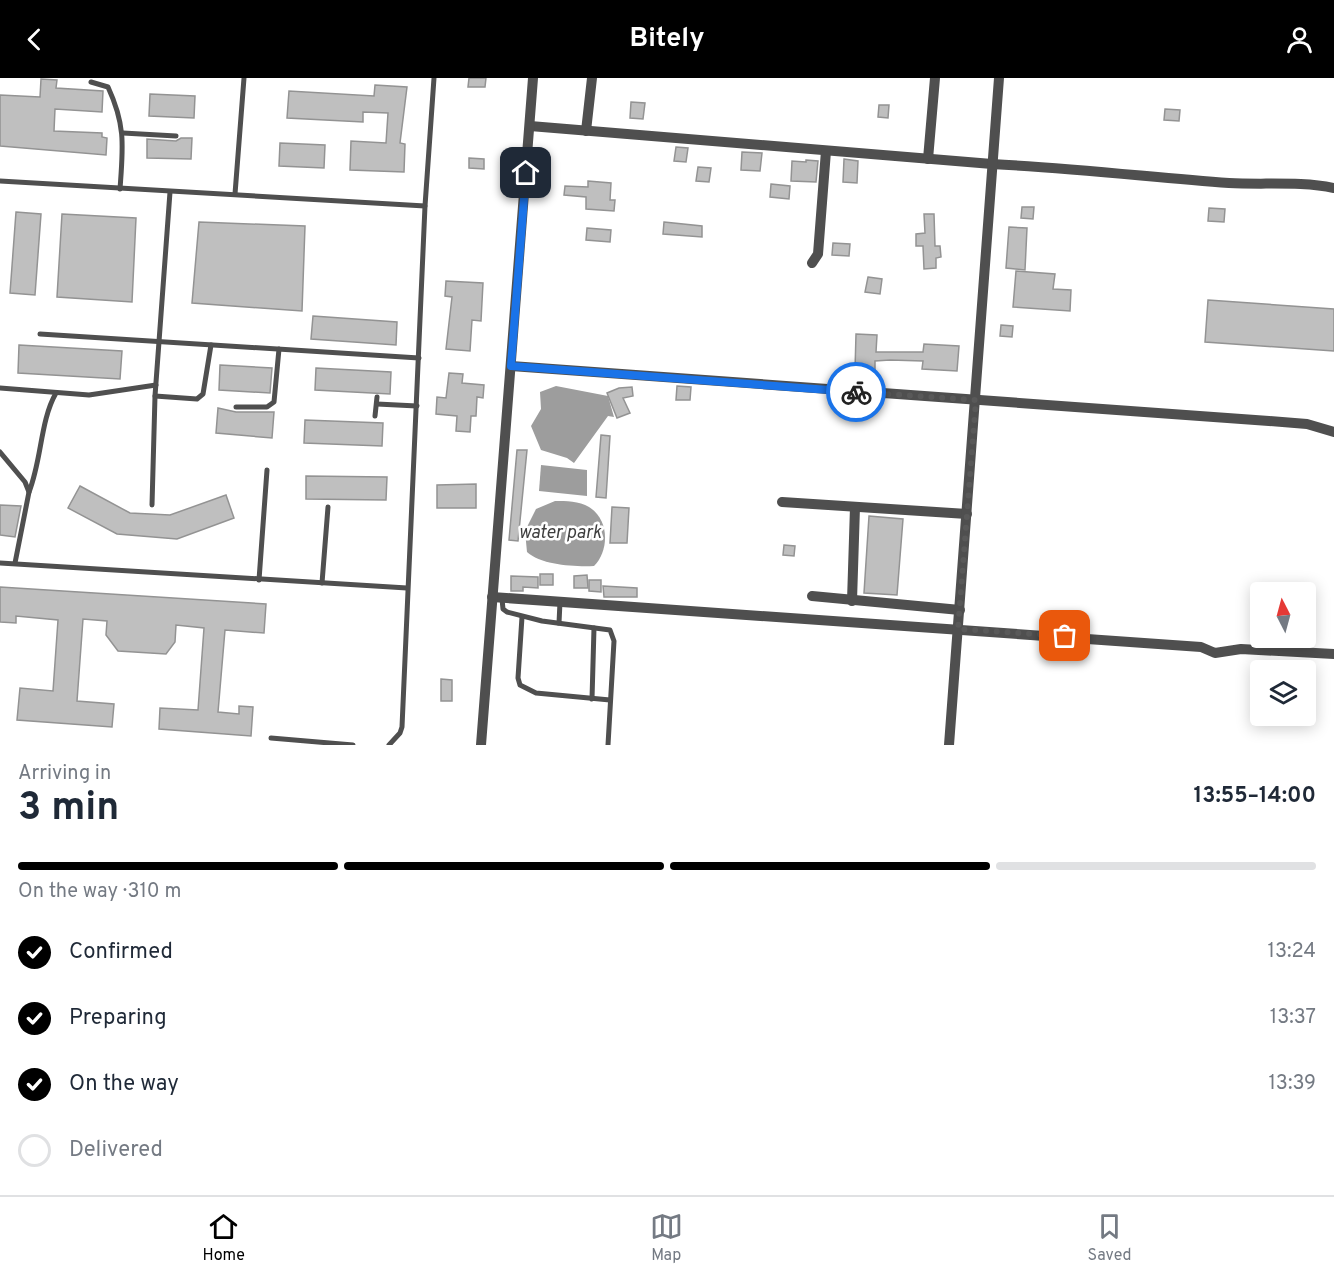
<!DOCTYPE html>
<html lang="en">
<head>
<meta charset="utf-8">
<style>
	body { margin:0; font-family:Overpass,sans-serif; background:#f2f2f3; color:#1f2937; height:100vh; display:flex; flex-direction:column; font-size:22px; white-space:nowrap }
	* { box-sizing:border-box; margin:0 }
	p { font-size:20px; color:#747a83 }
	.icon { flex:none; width:33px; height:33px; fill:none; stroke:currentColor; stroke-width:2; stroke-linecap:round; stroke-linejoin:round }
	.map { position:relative; height:667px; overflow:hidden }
	.panel { display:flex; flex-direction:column; background:#fff; flex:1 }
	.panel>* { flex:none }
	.needle { width:39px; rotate:354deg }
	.controls { position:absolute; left:1250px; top:504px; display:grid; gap:12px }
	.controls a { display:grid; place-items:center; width:66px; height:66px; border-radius:6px; background:#fff; box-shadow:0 3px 15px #0003; font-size:30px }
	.pin { position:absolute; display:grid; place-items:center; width:51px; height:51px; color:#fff; margin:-26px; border-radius:12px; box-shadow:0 3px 9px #0006 }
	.courier { position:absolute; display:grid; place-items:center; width:60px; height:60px; margin:-30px; border:4px solid #1a73e8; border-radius:50%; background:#fff; color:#222; box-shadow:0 2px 8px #0007 }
	.head em { font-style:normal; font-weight:700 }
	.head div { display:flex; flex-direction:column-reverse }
	.head { display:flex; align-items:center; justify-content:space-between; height:102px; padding:0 18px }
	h1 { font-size:39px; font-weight:700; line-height:45px }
	.bar { display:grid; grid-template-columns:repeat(4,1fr); gap:9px 6px; align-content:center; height:72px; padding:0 18px }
	.bar i { height:8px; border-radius:4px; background:#e0e1e3 }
	.bar .selected { background:#000 }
	.bar p { grid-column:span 4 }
	ol { padding:0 18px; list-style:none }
	li { display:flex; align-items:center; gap:18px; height:66px }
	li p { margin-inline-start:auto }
	li .icon { padding:6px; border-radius:50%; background:#000; color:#fff; stroke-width:4 }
	li:last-child { color:#747a83 }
	li i { width:33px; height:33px; border:3px solid #e0e1e3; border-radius:50% }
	header { display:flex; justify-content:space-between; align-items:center; height:78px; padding:0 18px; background:#000; color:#fff; font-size:27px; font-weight:700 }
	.tab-bar { display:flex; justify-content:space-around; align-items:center; height:84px; border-top:2px solid #e0e1e3; background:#fff; font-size:16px; color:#747a83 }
	.tab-bar a { display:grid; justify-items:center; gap:3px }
	.tab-bar .selected { color:#000 }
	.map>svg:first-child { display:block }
	.water { fill:#9d9d9d }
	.building { fill:#bfbfbf; stroke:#939393; stroke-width:1.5 }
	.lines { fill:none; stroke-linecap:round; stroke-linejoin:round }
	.lane { stroke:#4f4f4f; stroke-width:5 }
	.street { stroke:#4f4f4f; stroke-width:10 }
	.done { stroke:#595959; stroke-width:6; stroke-dasharray:0 10.8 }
	.route { stroke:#1a73e8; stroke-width:8 }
	.labels { text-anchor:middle; stroke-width:5; stroke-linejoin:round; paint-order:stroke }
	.water-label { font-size:18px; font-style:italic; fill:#3e3e3e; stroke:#fff }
</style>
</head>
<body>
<header><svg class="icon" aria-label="back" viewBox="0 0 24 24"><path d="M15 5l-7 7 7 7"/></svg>Bitely<svg class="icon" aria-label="person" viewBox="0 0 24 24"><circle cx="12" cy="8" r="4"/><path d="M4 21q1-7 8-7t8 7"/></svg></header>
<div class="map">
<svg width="1334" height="667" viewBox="0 0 1334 667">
	<rect width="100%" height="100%" fill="#fff"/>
	<!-- water -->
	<g class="water">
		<path d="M556,308L608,318L614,339L608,338L574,385L567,380L541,372L531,348L541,331L540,314Z"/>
		<path d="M541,387L587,392V418L539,413Z"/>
		<path d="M555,423C566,423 579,423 589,429C610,442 609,473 594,488C575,489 541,487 527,474L525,453L536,431Z"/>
	</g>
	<!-- building -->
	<g class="building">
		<path d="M469,0H486L485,9H468Z"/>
		<path d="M41,1L57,2L56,10L103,13L102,34L55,31L54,53L102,55V59L107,60L106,77L0,68V17L40,19Z"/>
		<path d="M375,7L407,9L400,65L405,66L404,94L350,92L351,63L386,65L388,35L363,34V44L287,40L289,13L374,18Z"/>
		<path d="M150,16L195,18L194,40L149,38Z"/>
		<path d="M631,24L645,25L643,41L630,40Z"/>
		<path d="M879,27H889L888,40L878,39Z"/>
		<path d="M1165,31L1180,32L1179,43L1164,42Z"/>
		<path d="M181,60H192L191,81L147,80V61L176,63Z"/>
		<path d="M280,65L325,67L324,90L279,88Z"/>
		<path d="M676,69L688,70L686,84L674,83Z"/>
		<path d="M742,74L762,75L760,93L741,92Z"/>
		<path d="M469,80L484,81V91L469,90Z"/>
		<path d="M844,81L858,83L857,105L843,104Z"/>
		<path d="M806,82L818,83L816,104L791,103L792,83L806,84Z"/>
		<path d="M698,89L711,90L709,104L696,103Z"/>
		<path d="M588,103L611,105L610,122H615L614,133L586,131V119L564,117L565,108L588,109Z"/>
		<path d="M771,106L790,108L789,121L770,119Z"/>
		<path d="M1022,129H1034L1033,141L1021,140Z"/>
		<path d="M1209,130L1225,131L1224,144L1208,143Z"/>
		<path d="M16,134L41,136L35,217L10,215Z"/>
		<path d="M62,136L136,140L132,224L57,219Z"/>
		<path d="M924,136H934L935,168H940L941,179L936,180V190L924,191L923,168H916V156L925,155Z"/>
		<path d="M199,144L305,148L302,233L192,225Z"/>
		<path d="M664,144L702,148V159L663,156Z"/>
		<path d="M1009,149L1027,150L1025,192L1006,190Z"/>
		<path d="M587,150L611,152L610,164L586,162Z"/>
		<path d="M833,165L850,166L849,178L832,177Z"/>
		<path d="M1016,193L1055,196L1053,211L1071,212L1070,233L1013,229Z"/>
		<path d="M868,199L882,201L880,216L865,214Z"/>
		<path d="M446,203L483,205L481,243L472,242L470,273L446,271L452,219L445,218Z"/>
		<path d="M1208,222L1334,231V273L1205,264Z"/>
		<path d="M313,238L397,244L396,267L311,261Z"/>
		<path d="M1001,247L1013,248L1012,259L1000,258Z"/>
		<path d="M856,256L877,257L876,274H923L924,266L959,268L957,293L922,291L923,283L890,282L875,283V293L855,292Z"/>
		<path d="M19,267L122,273L120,301L18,295Z"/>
		<path d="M220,287L272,290L270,315L219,312Z"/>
		<path d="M316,290L391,294L390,316L315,312Z"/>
		<path d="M449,295L463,296L462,305L484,307L483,320L477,319L476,338H471L470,354L456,353L457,338L436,336L437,319L446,320Z"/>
		<path d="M677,308L691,309L690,322H676Z"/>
		<path d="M632,309L633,318L623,320L630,335L617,340L607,315L619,310Z"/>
		<path d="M218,330L236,334H274L272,360L216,355Z"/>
		<path d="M305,342L383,345L382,368L304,365Z"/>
		<path d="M601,357L610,358L606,420L596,419Z"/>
		<path d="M517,372H527L518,463L509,462Z"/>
		<path d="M306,398L387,399L386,422L306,421Z"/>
		<path d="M476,406V430H437V407Z"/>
		<path d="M80,408L130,435L170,437L226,417L234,440L177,461L117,456L68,430Z"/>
		<path d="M0,427L21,428L15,459L0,457Z"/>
		<path d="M612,429L629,430L627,465H610Z"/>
		<path d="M869,438L903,441L897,517L864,515Z"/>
		<path d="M784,467L795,468L794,478L783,477Z"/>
		<rect x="540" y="496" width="13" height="11"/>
		<path d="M587,497L588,510H574V498Z"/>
		<path d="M511,498L538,499V510L523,509V513H511Z"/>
		<path d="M589,502H601V514L589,513Z"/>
		<path d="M603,508L637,510V519H604Z"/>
		<path d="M0,509L266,526L264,555L225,552L218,634L239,636V628L253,629L251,658L159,651L160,630L198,632L204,550L176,547L175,564L166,576L118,573L106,557L107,543L83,541L77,623L114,626L112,649L17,642L20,610L53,613L58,542L16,538V545L0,544Z"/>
		<path d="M441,601L452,602V623H441Z"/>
	</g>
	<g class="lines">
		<!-- lane -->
		<g class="lane">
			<path d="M91,4L108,9C126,48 123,69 120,111"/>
			<path d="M123,55L176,58"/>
			<path d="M0,103L425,128"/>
			<path d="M235,116L244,0"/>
			<path d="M40,256L419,280"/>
			<path d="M0,310L89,317L156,307"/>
			<path d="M155,318L197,321L203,316L211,267"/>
			<path d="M377,326L417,328"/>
			<path d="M236,329H267L274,324L279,271"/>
			<path d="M375,338L377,319"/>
			<path d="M0,374L25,404L29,414L15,485"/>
			<path d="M29,414C42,381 40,343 56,315"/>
			<path d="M152,427L155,318L170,114"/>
			<path d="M0,485L407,510"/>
			<path d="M259,502L267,392"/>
			<path d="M322,505L328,429"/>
			<path d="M502,521L503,531L507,534L542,543L610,552L614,563L608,667"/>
			<path d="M522,539L518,600L520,607L536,615L610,622"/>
			<path d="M559,545L560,524"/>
			<path d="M592,621L594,550"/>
			<path d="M271,660L353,667"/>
			<path d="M389,667L400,655L402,649L425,128L434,0"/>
		</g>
		<!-- street -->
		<g class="street">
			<path d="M530,48L992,86C1072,90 1150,99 1229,105C1263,107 1301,103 1334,110"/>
			<path d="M586,53L592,0"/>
			<path d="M928,81L935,0"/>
			<path d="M812,185L818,176L826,73"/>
			<path d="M511,288L1269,343L1307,346L1334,354"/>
			<path d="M782,424L967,436"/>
			<path d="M812,518L960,532"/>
			<path d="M492,519L1201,569L1215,575L1241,571L1334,576"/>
			<path d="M852,523L855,429"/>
			<path d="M481,667L533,0"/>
			<path d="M949,667L999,0"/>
		</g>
	</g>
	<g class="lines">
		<!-- done -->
		<path class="done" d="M856,314L976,322L958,551L1065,558"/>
		<!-- route -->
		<path class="route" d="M526,95L511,288L856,314"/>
	</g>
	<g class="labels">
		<!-- water labels -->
		<g class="water-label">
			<text x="560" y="460">water park</text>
		</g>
	</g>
</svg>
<div class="controls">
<a><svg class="needle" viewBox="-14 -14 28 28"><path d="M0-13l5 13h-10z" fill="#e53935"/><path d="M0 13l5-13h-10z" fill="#747a83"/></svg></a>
<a><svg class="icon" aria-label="layers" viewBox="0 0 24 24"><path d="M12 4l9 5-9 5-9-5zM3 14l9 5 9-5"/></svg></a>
</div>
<div class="pin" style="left:1065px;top:558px;background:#ea580c"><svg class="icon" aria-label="bag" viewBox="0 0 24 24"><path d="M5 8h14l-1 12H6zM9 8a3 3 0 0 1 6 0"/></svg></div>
<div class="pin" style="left:526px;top:95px;background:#1f2937"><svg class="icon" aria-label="home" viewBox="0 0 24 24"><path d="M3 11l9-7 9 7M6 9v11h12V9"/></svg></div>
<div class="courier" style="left:856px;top:314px"><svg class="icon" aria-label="bike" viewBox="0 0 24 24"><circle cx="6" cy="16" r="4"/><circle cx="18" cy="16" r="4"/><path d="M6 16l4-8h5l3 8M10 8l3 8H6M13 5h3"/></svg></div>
</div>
<section class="panel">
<div class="head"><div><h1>3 min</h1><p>Arriving in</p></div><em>13:55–14:00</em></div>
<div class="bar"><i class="selected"></i><i class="selected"></i><i class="selected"></i><i></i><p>On the way · 310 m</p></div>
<ol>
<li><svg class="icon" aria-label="check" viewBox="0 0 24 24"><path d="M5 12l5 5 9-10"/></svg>Confirmed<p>13:24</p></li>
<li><svg class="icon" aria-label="check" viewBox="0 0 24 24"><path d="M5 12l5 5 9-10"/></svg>Preparing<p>13:37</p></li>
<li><svg class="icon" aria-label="check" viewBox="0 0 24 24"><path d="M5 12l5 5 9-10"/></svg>On the way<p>13:39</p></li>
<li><i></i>Delivered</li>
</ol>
</section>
<nav class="tab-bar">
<a class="selected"><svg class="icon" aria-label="home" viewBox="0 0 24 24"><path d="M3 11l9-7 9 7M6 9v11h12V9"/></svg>Home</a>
<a><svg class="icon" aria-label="map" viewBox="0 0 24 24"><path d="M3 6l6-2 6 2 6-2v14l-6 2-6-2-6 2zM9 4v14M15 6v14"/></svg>Map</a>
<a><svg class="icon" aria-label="saved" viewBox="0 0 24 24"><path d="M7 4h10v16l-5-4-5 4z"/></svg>Saved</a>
</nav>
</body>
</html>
